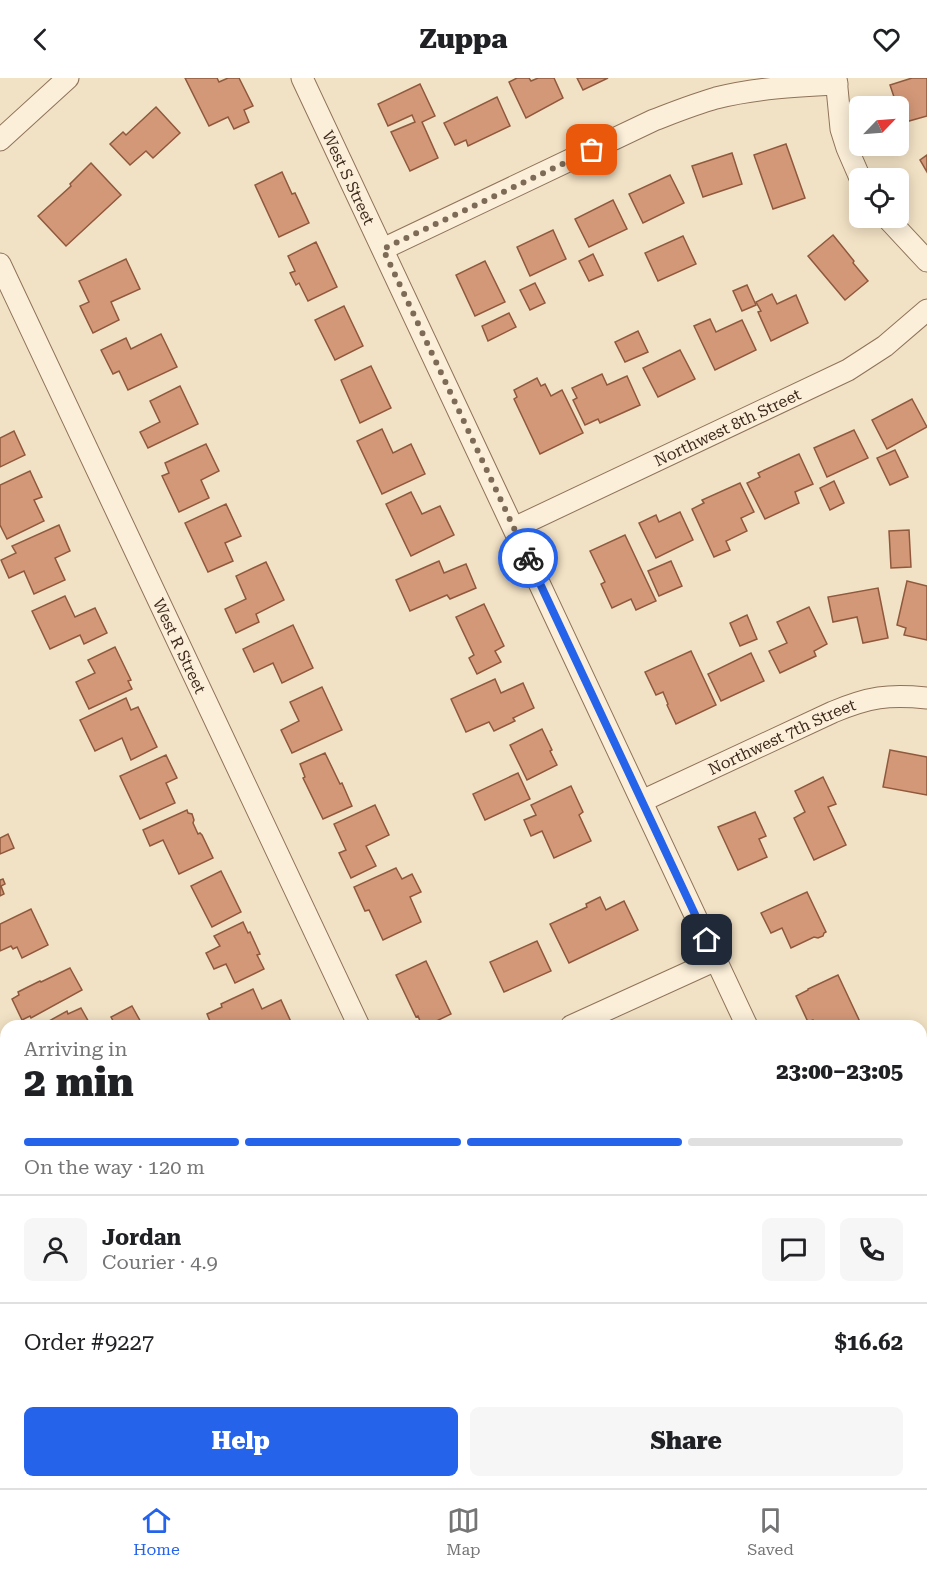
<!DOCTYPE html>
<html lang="en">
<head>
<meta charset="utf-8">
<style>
	body { margin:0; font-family:"Roboto Serif",serif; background:#f6f6f6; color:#202124; height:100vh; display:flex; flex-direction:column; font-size:22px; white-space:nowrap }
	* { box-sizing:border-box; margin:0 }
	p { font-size:20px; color:#757577 }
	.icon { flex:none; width:33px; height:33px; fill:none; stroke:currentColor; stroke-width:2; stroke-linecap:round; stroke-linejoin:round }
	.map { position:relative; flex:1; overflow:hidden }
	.details { position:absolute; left:0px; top:942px; width:927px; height:468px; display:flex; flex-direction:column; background:#fff; border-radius:18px 18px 0 0; box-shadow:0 3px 15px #0003 }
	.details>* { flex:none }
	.needle { width:39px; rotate:65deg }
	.tools { position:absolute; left:849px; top:18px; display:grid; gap:12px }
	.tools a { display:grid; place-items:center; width:60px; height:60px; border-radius:9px; background:#fff; box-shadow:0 3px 15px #0003; font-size:30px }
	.pin { position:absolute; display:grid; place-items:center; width:51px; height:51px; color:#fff; margin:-26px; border-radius:12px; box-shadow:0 3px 9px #0006 }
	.courier { position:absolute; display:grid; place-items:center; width:60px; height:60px; margin:-30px; border:4px solid #2563eb; border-radius:50%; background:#fff; color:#222; box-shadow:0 2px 8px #0007 }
	.summary em { font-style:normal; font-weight:800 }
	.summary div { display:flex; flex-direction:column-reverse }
	.summary { display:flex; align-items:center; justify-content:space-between; height:102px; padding:0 24px }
	h1 { font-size:39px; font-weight:800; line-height:45px }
	.bar { display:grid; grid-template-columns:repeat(4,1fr); gap:9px 6px; align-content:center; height:72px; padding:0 24px }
	.bar i { height:8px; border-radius:4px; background:#e0e0e0 }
	.bar .active { background:#2563eb }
	.bar p { grid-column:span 4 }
	.line { display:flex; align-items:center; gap:15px; padding:0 24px; border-top:2px solid #e0e0e0 }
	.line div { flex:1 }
	.round { display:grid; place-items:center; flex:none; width:63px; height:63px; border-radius:9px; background:#f6f6f6 }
	.cta { display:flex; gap:12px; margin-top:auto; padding:12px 24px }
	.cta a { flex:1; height:69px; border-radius:9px; background:#2563eb; color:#fff; font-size:24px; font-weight:800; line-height:69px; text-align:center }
	.cta a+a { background:#f6f6f6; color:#202124 }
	header { display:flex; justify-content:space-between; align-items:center; height:78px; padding:0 24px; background:#fff; font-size:27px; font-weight:800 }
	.tabs { display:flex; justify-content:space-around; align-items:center; height:84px; border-top:2px solid #e0e0e0; background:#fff; font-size:16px; color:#757577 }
	.tabs a { display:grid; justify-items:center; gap:3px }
	.tabs .active { color:#2563eb }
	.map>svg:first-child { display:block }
	.building { fill:#d39878; stroke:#90593d; stroke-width:1.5 }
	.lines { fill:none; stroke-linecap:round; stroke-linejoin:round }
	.lane-casing { stroke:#8f7259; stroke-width:13 }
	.street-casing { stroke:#8f7259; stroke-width:23 }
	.lane { stroke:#fbefd9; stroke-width:10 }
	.street { stroke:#fbefd9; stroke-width:21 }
	.done { stroke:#7d6b58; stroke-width:6; stroke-dasharray:0 10.8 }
	.route { stroke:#2563eb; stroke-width:8 }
	.labels { text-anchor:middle; stroke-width:6; stroke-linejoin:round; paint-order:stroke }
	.street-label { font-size:16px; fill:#3e2b1e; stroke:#f8ecd5 }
</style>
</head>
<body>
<header><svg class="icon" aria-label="back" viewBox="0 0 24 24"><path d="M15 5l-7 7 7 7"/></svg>Zuppa<svg class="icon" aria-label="heart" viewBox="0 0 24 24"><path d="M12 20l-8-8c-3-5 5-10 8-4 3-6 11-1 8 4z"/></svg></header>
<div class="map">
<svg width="927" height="1410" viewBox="0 0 927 1410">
	<rect width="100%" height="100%" fill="#f2e2c5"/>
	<!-- building -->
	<g class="building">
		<path d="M185,0H217L219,4L228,0H239L253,28L244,32L249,44L234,51L228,39L209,48Z"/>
		<path d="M517,0H529L531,3L538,0H554L563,20L526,40L509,4Z"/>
		<path d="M577,0H608L583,12Z"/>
		<path d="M912,0H927V38L902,45L898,28H897L890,7Z"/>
		<path d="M420,6L435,38L422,44L438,80L410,93L391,54L415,44L412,37L388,48L378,26Z"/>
		<path d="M497,19L510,48L468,68L466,62L455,67L444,45Z"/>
		<path d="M156,29L180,55L153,80L146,73L130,87L110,66L123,54L126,57Z"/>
		<path d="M786,66L805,120L773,131L754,77Z"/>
		<path d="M732,75L742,106L703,119L692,88Z"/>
		<path d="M927,77V94L920,82Z"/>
		<path d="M91,85L121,117L66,168L38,138L71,108L70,106Z"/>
		<path d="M282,94L292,116L295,115L309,145L279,159L255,107Z"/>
		<path d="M670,97L684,125L643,145L629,116Z"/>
		<path d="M613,122L627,151L589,169L575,141Z"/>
		<path d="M553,152L566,181L530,198L517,169Z"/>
		<path d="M833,157L854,183L853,185L868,203L845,222L808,178Z"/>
		<path d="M683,158L696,186L658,203L645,175Z"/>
		<path d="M316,164L337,209L308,223L299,205L296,207L290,195L295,193L288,178Z"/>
		<path d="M593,176L603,197L589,203L579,183Z"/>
		<path d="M126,181L140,211L111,224L119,242L93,255L80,228L89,224L79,203Z"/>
		<path d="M485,183L505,224L475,238L456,197Z"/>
		<path d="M535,205L545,225L530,232L520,212Z"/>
		<path d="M747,207L756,227L742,233L733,213Z"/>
		<path d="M772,216L777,226L796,217L808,245L771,263L758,234L761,233L756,224Z"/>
		<path d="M344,228L363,268L335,282L315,242Z"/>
		<path d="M509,235L516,249L488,263L482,248Z"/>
		<path d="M710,241L716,254L742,242L756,272L715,292L694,248Z"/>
		<path d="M638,253L648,274L625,284L615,264Z"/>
		<path d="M161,256L177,289L128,312L119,293L113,296L101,272L126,260L131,271Z"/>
		<path d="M680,272L695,301L658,319L643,290Z"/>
		<path d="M371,288L391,330L360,345L341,302Z"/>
		<path d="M602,296L607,307L627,298L640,327L600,345L598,341L585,347L573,322L577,320L572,310Z"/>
		<path d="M537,300L541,308L545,306L551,318L562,312L583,355L540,376L514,321L517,319L514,312Z"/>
		<path d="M180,308L198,346L148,370L140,354L160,344L150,323Z"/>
		<path d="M912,321L927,349L887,371L872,342Z"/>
		<path d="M382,351L393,375L411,366L425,396L382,416L357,363Z"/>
		<path d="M854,352L868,380L827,399L814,370Z"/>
		<path d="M14,353L25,377L0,389V360Z"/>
		<path d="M206,366L219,393L201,402L209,420L179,434L162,398L169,395L165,385Z"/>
		<path d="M895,372L908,399L890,407L877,380Z"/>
		<path d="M799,376L813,406L795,414L799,425L765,441L747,405L760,399L758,395Z"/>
		<path d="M30,393L42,419L34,422L44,443L7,461L0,447V407Z"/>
		<path d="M834,403L844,425L830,432L820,410Z"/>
		<path d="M740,405L754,434L741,440L747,453L726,463L730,472L714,479L692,431L704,425L702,422Z"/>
		<path d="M411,414L422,436L440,428L454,457L411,478L386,426Z"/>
		<path d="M226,426L241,458L225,465L233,483L208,494L185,445Z"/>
		<path d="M680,434L693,462L656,480L639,445L656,437L659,444Z"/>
		<path d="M59,447L70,473L55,480L65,502L34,516L24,493L9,500L1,482L16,475L12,468Z"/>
		<path d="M909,452L911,489L891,490L889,453Z"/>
		<path d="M625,457L656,523L636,532L631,521L612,530L601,506L605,504L590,473Z"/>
		<path d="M439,483L444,495L466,486L476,510L450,521L447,517L410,533L396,502Z"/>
		<path d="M671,483L682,508L659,518L648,493Z"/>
		<path d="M266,484L284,522L256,536L259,544L236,555L225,531L246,521L236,498Z"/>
		<path d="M907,503L927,508V562L904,557L906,550L897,547Z"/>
		<path d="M878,510L888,560L863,565L857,539L833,544L828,519Z"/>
		<path d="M65,518L75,539L95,530L107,555L84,566L80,557L50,571L32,533Z"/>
		<path d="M484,526L504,568L495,573L501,584L477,596L469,580L474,577L456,539Z"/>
		<path d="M809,529L827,566L814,573L816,578L780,595L769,573L787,565L777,544Z"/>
		<path d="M747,537L757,561L740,568L730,545Z"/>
		<path d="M293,547L313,590L282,605L273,585L254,594L243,571Z"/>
		<path d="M115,569L131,602L128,603L132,611L89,631L76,604L95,595L88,582Z"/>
		<path d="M691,573L716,627L676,646L667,627L668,626L663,614L656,617L645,594Z"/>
		<path d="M751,575L764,603L721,623L708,596Z"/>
		<path d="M495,601L501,615L523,605L534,630L513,640L515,643L494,653L489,644L466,654L451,621Z"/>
		<path d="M322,609L342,652L292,675L281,652L299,643L290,624Z"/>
		<path d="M126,620L131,632L138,629L157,669L131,682L122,660L95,673L80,642Z"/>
		<path d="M542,651L552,672L550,673L557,687L527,702L510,667Z"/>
		<path d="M890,672L927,679V717L883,709Z"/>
		<path d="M325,675L340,706L342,705L352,728L323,741L303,700L305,699L300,686Z"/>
		<path d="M166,677L177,700L166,705L175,725L140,741L120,698Z"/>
		<path d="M518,695L530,721L485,742L473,716Z"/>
		<path d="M823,699L836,726L828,729L846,767L814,782L794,740L805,734L795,713Z"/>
		<path d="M571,708L583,734L579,737L591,763L554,780L542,753L531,758L524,742L536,737L531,727Z"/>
		<path d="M375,727L389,757L366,768L376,788L351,800L339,775L346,772L334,746Z"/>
		<path d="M187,732L188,735L192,736L194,742L193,745L198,756L200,755L202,757L213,780L179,796L163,762L150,768L143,752Z"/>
		<path d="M755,734L766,758L759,761L767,779L738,792L718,749Z"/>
		<path d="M8,756L14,770L0,776V760Z"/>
		<path d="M396,790L402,801L412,796L421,814L410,819L421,844L383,862L369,832L365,833L354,809Z"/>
		<path d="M221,793L241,834L212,849L191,808Z"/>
		<path d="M3,801L5,806L1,808L4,816L0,818V802Z"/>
		<path d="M807,814L826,854L824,855L823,858L818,860L814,859L791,870L782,850L771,855L761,835Z"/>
		<path d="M600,819L606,832L624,823L638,852L569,885L550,846L587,829L586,826Z"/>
		<path d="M31,831L48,867L22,880L17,869L13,871L11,868L0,873V846Z"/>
		<path d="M243,844L248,855L250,854L260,876L257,877L264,891L235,905L226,886L214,891L206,875L220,868L214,858Z"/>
		<path d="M537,863L551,893L504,914L490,884Z"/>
		<path d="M426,883L451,936L426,948H422L418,938L416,939L396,897Z"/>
		<path d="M70,890L82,912L31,940L30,938L22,942L12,921L19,917L18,914L40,903L41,904Z"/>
		<path d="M838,897L861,946L858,948H816L813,942L808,944L796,918L808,912V911Z"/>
		<path d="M253,911L262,931L281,922L292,946L287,948H232L231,946L227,948H212L207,936L222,929L221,926Z"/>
		<path d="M132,928L143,948H116L111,939Z"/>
		<path d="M81,930L91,948H40L67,933L68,936Z"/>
		<path d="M921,998L927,1000V1041L921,1039Z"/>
		<path d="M0,1092L6,1103L0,1106L2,1109L0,1110Z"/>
		<path d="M6,1133V1169L0,1172V1136Z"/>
		<path d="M921,1281H927V1325H921V1351Z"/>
		<path d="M117,1404H138L127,1410H121Z"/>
		<path d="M306,1404H316L320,1410H294Z"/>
		<path d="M363,1404H395L398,1410H363L365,1409Z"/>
		<path d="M479,1404H507L510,1410H466Z"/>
	</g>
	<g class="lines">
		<defs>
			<g id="lane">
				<path d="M0,1355L6,1366"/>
				<path d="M27,1404L30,1410"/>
			</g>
			<g id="street">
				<path id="s1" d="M302,0L747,948"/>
				<path d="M836,0L841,51L847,70L860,100"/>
				<path d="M0,62L68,0"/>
				<path d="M887,140L927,183"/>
				<path d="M383,171L654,42C675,34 695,26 716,20C755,10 797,8 837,6"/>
				<path id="s2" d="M0,186L359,948"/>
				<path id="s3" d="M514,450L848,292L885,268L927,232"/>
				<path id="s4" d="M642,723L833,634C869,619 888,616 927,620"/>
				<path d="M571,948L716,882"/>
				<path d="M0,1001L6,1012"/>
				<path d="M921,1105H927"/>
				<path d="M0,1213L6,1211"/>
				<path d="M222,1404L226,1410"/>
			</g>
		</defs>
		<!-- lane casing -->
		<use href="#lane" class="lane-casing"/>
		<!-- street casing -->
		<use href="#street" class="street-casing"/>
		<!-- lane -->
		<use href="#lane" class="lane"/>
		<!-- street -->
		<use href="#street" class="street"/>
	</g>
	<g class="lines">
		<!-- done -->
		<path class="done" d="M528,480L383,171L592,72"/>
		<!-- route -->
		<path class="route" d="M528,480L707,862"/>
	</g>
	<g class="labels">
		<!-- street labels -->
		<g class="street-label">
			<text dy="6" stroke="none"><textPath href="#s1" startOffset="110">West S Street</textPath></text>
			<text dy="6" stroke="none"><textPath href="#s3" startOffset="236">Northwest 8th Street</textPath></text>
			<text dy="6" stroke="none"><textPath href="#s2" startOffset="422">West R Street</textPath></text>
			<text dy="6" stroke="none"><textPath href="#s4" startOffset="154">Northwest 7th Street</textPath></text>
		</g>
	</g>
</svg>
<div class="tools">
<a><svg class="needle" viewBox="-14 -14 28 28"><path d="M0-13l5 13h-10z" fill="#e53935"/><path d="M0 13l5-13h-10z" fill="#757577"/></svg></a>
<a><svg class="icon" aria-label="locate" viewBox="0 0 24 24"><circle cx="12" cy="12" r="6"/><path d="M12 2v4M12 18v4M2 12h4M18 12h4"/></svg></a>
</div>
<div class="pin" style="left:592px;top:72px;background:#ea580c"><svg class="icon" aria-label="bag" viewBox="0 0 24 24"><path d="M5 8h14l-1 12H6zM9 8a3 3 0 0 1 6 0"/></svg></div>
<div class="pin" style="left:707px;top:862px;background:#1f2937"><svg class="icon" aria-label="home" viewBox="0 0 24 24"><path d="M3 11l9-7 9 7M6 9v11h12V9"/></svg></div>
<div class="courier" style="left:528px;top:480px"><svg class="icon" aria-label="bike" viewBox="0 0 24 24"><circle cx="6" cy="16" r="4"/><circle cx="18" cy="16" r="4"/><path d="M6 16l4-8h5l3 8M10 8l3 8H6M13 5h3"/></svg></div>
<section class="details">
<div class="summary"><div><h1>2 min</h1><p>Arriving in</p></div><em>23:00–23:05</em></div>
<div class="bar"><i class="active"></i><i class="active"></i><i class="active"></i><i></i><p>On the way · 120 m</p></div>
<div class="line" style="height:108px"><a class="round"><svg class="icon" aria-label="person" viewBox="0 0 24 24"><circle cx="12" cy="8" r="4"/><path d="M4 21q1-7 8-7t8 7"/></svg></a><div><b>Jordan</b><p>Courier · 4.9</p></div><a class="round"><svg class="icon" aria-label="chat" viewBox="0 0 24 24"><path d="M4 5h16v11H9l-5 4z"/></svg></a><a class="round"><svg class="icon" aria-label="phone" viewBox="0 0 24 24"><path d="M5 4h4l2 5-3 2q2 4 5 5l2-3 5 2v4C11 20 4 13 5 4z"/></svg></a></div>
<div class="line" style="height:78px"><div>Order #9227</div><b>$16.62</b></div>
<div class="cta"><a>Help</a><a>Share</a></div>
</section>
</div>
<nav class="tabs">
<a class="active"><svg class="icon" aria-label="home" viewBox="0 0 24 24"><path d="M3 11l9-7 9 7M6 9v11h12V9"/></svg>Home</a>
<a><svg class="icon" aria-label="map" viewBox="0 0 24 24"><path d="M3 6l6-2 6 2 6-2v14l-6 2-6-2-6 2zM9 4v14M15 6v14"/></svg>Map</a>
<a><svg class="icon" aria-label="saved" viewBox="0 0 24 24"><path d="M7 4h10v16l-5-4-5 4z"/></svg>Saved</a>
</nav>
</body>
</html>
